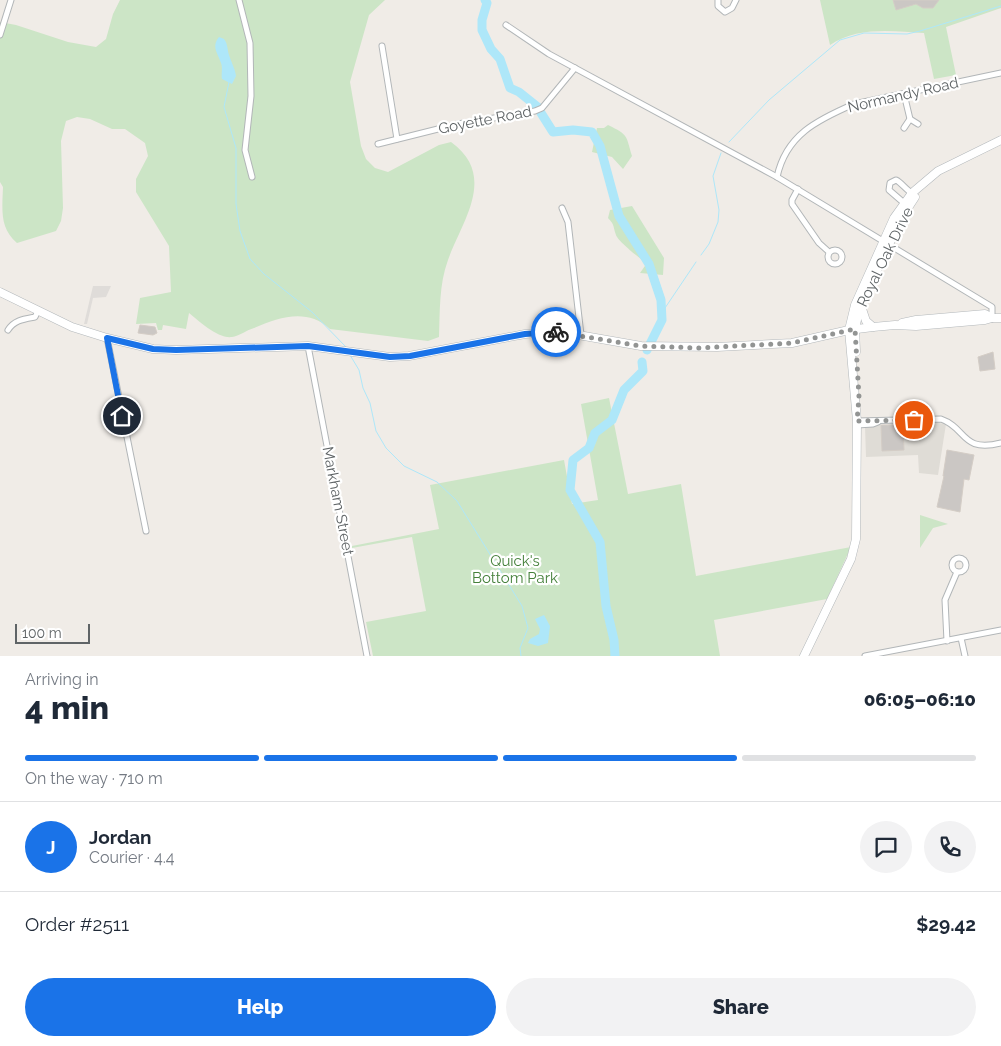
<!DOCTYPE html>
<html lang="en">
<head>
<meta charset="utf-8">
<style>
	body { margin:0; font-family:Raleway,sans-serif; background:#f2f2f3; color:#1f2937; height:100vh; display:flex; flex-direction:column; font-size:19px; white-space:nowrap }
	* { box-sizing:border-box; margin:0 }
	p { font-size:16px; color:#747a83 }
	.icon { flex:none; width:28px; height:28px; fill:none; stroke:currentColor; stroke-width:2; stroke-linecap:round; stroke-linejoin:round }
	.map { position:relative; height:656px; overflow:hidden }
	.sheet { display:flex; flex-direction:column; background:#fff; flex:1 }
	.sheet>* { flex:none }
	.scale { position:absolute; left:15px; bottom:12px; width:75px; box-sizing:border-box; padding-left:5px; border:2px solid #5f6466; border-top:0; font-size:14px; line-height:18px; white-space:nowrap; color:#5f6466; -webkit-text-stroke:4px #fff; paint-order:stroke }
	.pin { position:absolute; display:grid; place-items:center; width:42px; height:42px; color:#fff; margin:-21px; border:2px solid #fff; border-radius:50%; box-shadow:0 1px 5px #0007 }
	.courier { position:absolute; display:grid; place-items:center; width:50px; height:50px; margin:-25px; border:4px solid #1a73e8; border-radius:50%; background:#fff; color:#222; box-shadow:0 1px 6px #0007 }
	.overview em { font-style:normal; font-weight:800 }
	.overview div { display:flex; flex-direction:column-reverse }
	.overview { display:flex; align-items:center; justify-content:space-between; height:85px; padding:0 25px }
	h1 { font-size:32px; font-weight:800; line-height:38px }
	.bar { display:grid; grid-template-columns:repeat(4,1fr); gap:8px 5px; align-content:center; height:60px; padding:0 25px }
	.bar i { height:6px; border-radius:4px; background:#e0e1e3 }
	.bar .active { background:#1a73e8 }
	.bar p { grid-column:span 4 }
	.line { display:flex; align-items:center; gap:12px; padding:0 25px; border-top:1px solid #e0e1e3 }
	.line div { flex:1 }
	.round { display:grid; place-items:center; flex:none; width:52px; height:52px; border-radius:26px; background:#f2f2f3 }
	.primary-button { display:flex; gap:10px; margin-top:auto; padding:10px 25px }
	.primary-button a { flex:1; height:58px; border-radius:30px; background:#1a73e8; color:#fff; font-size:20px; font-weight:800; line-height:58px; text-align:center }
	.primary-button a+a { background:#f2f2f3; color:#1f2937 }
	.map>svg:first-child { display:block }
	.industrial { fill:#dfdcd9 }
	.education { fill:#dfdcd6 }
	.green { fill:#cce5c6 }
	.water { fill:#aee7f9 }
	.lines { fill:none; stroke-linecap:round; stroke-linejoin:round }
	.stream { stroke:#aee7f9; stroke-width:1 }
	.river { stroke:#aee7f9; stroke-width:9 }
	.building { fill:#cbc7c4; stroke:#d4cdc6 }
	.street-casing { stroke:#b2b6b8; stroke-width:7 }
	.secondary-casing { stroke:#b3b8bb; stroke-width:9 }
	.street { stroke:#fff; stroke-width:5 }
	.secondary { stroke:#fff; stroke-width:8 }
	.done { stroke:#929493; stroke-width:5; stroke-dasharray:0 9 }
	.route { stroke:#1a73e8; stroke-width:6 }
	.labels { text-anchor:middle; stroke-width:4.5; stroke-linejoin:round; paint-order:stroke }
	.street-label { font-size:15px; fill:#5f6466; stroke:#fff }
	.park-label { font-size:15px; fill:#45813b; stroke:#fff }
</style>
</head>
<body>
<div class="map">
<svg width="1001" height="656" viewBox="0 0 1001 656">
	<rect width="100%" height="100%" fill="#f0ece7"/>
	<!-- industrial -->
	<path class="industrial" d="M93,286H111L106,297L93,298L87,324H84Z"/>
	<!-- education -->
	<path class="education" d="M930,422L946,424L938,475L919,473L918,455L866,457L865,426Z"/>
	<!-- green -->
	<g class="green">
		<path d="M120,0H385L369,15L350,82L361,146L366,159L375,168L388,172L439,145L451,142C498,176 462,221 448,260C439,284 440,311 439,337L428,341L330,329C307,308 280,317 254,328C247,330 239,336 232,337C218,339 199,321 189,313L186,329L163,325L162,330H158L156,323L136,324L140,298L171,292L169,246L136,192V179L148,156L145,143L125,129H112L90,119L77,117L66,121L61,141L63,208L61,221L56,231L17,243C0,228 2,212 3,187L0,182V22L16,25L68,42L96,47L106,39L113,14Z"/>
		<path d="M820,0H1001V8L946,27L956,75L934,79L924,33C894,31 857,26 830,45Z"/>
		<path d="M608,125C629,135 626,136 632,156L623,169L612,157L592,152L597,128H604Z"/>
		<path d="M632,206L664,258L663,275L640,273L647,263C641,260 617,240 616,235C613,227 615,225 608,218L610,210Z"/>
		<path d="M609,398L628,494L681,484L696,576L851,547L827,599L714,620L720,656H373L366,622L426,611L412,537L352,548V546L439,529L430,485L564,460L572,504L598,500L581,404Z"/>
		<path d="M920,515L948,524L933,528L920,548Z"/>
	</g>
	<!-- water -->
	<g class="water">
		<path d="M219,37L224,39C228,44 227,49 229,55C231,62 235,68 236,76L232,84L222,79C221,74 223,68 221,63C218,53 211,47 219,37Z"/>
		<path d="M544,615L550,626L548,643L538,646L528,643L530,639L539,634L540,629L535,619Z"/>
	</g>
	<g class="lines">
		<!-- stream -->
		<g class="stream">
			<path d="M229,82L224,107L236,148V204L240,231L250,259L264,274L312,312L346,347"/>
			<path d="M729,142L769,100L840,40L864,33L907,34L920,31L1001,6"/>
			<path d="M701,255L709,244L718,222L719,210L713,176L721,153"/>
			<path d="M663,311L696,262"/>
			<path d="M350,355L359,370L363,388L370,403L376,431L386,448L404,466L437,482L457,501L522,606L528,628L520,648L521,656"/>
		</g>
		<!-- river -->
		<g class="river">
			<path d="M485,0L487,3L482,20V30L491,49L500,59L510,88L519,92L539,108"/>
			<path d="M541,113L553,132L573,130L592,132L600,146L619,216L649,264L661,300L662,320L647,350"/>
			<path d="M615,656L614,640L606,606L600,542L570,490L573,460L589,448L595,433L612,420L624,390L643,371L642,362"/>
		</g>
	</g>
	<!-- building -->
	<g class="building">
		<path d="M893,0H939L933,8H923L916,4L896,10Z"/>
		<path d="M140,325L155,327L157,333L153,335L138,333Z"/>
		<path d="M993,352L995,369L980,371L978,357Z"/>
		<path d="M881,425H903L904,450L882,451Z"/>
		<path d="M947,450L974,455L969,480L964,479L960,512L937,507L944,476H943Z"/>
	</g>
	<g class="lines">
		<defs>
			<g id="street">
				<path d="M239,0L250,43L251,96L245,150L252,177"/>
				<path d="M718,0V6L725,12L732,8L736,0"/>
				<path d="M506,25L549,54L777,177L992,307V318"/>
				<path d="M0,35L11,0"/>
				<path d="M382,46L397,139"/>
				<path d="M904,94L910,119L904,128"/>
				<path d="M910,119L918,124"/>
				<path d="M378,144L458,124L535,111L542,108L575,68"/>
				<path d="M777,177C786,135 817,120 854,104L1001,73"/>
				<path d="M798,189L792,200V204L819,243L829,252"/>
				<path d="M904,203L889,190L890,183L896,180C902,183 906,190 912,193"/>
				<path d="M562,208L568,222L581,335"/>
				<circle cx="835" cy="257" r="7"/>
				<path d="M8,330C14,320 24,319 35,317L38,311"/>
				<path d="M107,338L146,531"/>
				<path d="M308,346L367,656"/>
				<path d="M857,421L941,419C967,428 961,453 1001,443"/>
				<path d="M857,425L873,424L878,422"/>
				<circle cx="959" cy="565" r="7"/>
				<path d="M961,638L965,656"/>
				<path d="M947,641L945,600L957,572"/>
				<path d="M865,656L1001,630"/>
			</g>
			<g id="secondary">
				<path d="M0,292L72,327L107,338L153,349L176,350L308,346L390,357L409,356L525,334L551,332L567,333L641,346L717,347L792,343L849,330L873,327L895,325L916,326L985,320L992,318"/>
				<path d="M861,306L866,321L873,327"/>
				<path d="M902,323L916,320L985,314L992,318H1001"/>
				<path d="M856,352L855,329L860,306L902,217L915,197"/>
				<path d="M804,656L851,559L856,539L857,421L849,330L855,305L894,218L912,193L938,171L1001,140"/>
			</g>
		</defs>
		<!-- street casing -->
		<use href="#street" class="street-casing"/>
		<!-- secondary casing -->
		<use href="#secondary" class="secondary-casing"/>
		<!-- street -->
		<use href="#street" class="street"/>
		<!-- secondary -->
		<use href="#secondary" class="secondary"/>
	</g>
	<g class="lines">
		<!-- done -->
		<path class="done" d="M556,332L641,346L699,348L792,343L855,329L859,397L857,421L914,420"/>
		<!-- route -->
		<path class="route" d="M122,416L107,338L153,349L176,350L308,346L390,357L410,356L525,334L556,332"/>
	</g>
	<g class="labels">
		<!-- street labels -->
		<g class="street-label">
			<text transform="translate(903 95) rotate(-13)" y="5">Normandy Road</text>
			<text transform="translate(485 120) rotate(-11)" y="5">Goyette Road</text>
			<text transform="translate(885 257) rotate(-64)" y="5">Royal Oak Drive</text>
			<text transform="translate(338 501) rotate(79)" y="5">Markham Street</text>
		</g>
		<!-- park labels -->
		<g class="park-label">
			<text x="515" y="566">Quick's<tspan x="515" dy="17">Bottom Park</tspan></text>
		</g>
	</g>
</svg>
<div class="scale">100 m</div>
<div class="pin" style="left:914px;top:420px;background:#ea580c"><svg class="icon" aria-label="bag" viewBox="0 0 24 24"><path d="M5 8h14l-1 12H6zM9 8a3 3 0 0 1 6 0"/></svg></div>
<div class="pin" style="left:122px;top:416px;background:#1f2937"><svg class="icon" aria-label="home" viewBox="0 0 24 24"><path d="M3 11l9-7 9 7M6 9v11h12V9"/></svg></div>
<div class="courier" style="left:556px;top:332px"><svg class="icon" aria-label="bike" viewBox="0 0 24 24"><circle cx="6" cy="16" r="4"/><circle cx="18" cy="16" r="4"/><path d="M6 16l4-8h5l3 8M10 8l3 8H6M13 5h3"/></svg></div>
</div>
<section class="sheet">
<div class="overview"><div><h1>4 min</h1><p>Arriving in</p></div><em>06:05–06:10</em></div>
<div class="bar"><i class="active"></i><i class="active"></i><i class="active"></i><i></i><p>On the way · 710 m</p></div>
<div class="line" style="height:90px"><b class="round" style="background:#1a73e8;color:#fff">J</b><div><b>Jordan</b><p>Courier · 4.4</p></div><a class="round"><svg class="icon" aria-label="chat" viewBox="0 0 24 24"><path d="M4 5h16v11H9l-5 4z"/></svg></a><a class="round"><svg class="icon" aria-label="phone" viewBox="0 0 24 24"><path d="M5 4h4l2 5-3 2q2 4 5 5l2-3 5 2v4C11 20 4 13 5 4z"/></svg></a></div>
<div class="line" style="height:65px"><div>Order #2511</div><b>$29.42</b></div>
<div class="primary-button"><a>Help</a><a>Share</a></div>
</section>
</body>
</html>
